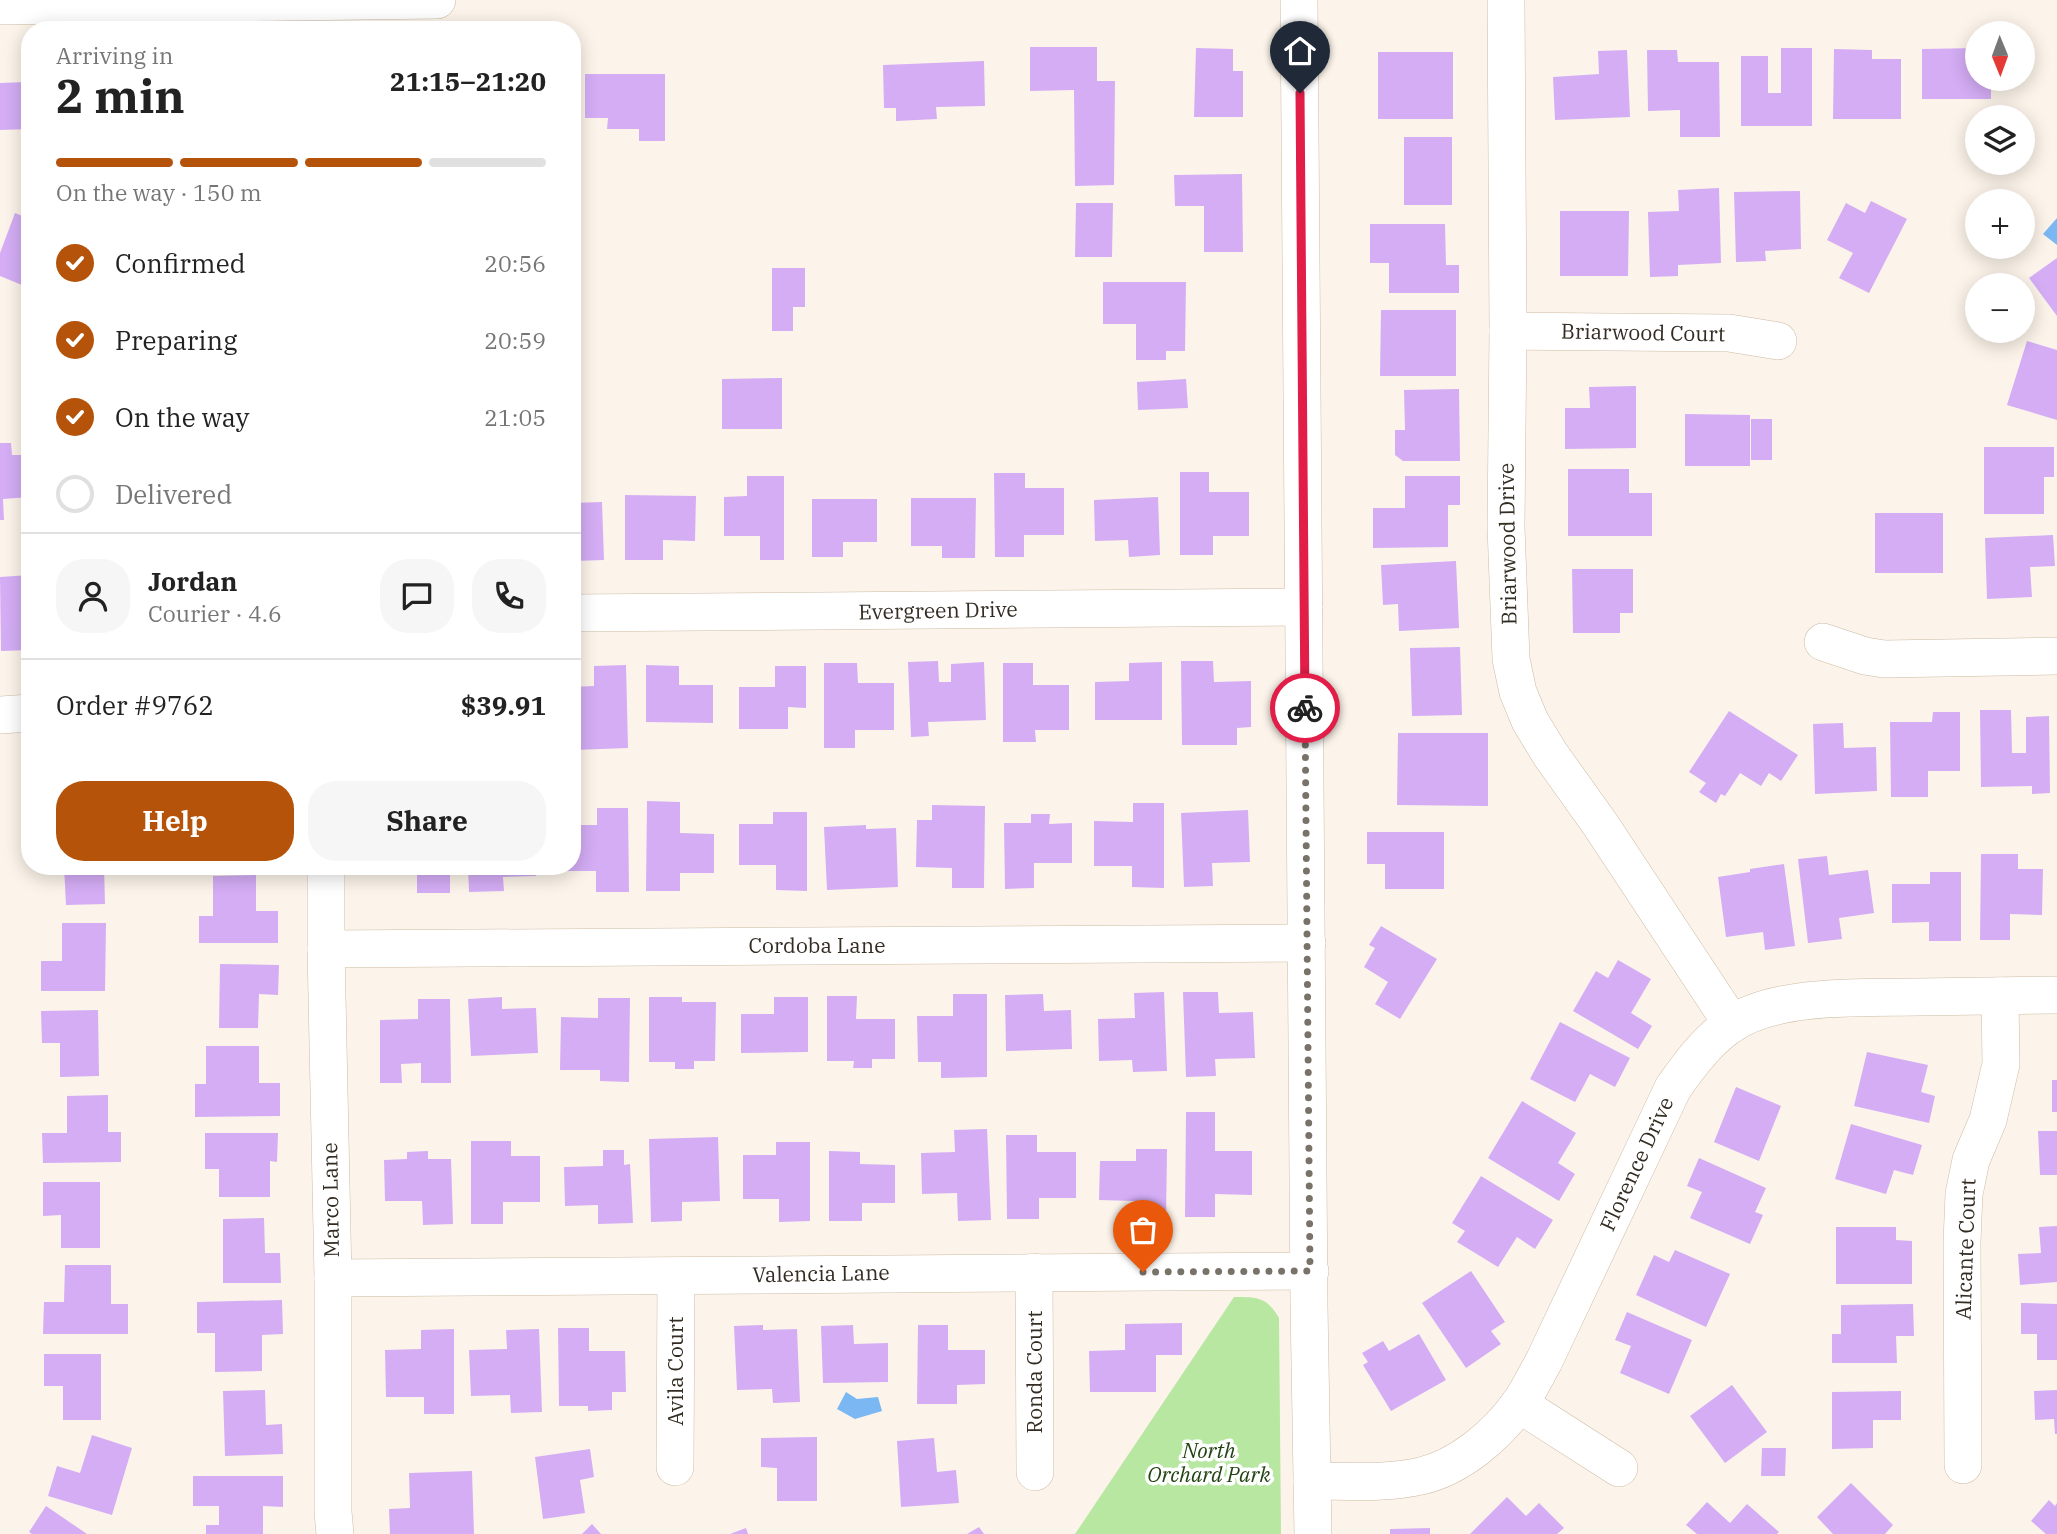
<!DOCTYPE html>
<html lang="en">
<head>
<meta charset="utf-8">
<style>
	body { margin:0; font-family:"IBM Plex Serif",serif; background:#f6f6f6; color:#222; height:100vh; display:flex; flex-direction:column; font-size:26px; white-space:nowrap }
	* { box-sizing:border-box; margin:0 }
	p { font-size:23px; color:#767676 }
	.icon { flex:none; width:38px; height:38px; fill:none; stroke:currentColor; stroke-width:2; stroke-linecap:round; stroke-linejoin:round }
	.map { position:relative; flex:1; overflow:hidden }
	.details { position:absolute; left:21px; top:21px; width:560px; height:854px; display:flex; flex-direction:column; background:#fff; border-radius:28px; box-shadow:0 4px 18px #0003 }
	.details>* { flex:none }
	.needle { width:46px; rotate:179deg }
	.buttons { position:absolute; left:1965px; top:21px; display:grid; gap:14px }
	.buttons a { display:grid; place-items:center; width:70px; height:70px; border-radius:50%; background:#fff; box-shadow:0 4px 18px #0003; font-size:35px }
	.pin { position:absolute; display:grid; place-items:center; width:60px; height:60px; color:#fff; margin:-72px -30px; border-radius:50% 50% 50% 0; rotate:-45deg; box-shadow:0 0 7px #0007 }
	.pin .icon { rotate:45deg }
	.courier { position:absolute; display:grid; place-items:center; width:70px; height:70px; margin:-35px; border:5px solid #e11d48; border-radius:50%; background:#fff; color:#222; box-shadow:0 2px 9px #0007 }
	.summary em { font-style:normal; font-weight:700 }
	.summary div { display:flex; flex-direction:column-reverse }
	.summary { display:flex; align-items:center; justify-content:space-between; height:119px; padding:0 35px }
	h1 { font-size:46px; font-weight:700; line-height:52px }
	.bar { display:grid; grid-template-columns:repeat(4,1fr); gap:10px 7px; align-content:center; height:84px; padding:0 35px }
	.bar i { height:9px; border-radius:5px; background:#e0e0e0 }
	.bar .current { background:#b45309 }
	.bar p { grid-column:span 4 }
	.line { display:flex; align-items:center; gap:18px; padding:0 35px; border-top:2px solid #e0e0e0 }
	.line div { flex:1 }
	.round { display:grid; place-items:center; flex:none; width:74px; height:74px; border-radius:28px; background:#f6f6f6 }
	ol { padding:0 35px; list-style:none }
	li { display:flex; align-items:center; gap:21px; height:77px }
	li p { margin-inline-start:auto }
	li .icon { padding:7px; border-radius:50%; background:#b45309; color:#fff; stroke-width:4 }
	li:last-child { color:#767676 }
	li i { width:38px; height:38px; border:4px solid #e0e0e0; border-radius:50% }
	.action { display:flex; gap:14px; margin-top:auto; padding:14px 35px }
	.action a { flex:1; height:80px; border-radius:28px; background:#b45309; color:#fff; font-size:28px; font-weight:700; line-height:80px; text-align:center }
	.action a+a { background:#f6f6f6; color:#222 }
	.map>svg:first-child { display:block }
	.green { fill:#b7e7a1 }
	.water { fill:#7ab7f3 }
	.building { fill:#d4adf5 }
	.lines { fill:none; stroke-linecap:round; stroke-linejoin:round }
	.minor-casing { stroke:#cdbaa3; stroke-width:38 }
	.minor { stroke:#fff; stroke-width:37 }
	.done { stroke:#797269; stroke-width:7; stroke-dasharray:0 12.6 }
	.route { stroke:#e11d48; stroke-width:9 }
	.labels { text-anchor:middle; stroke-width:7; stroke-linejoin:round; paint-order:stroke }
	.street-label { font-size:21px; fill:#332c23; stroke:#fff }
	.park-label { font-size:21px; font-style:italic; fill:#244313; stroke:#fff }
</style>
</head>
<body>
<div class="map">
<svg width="2057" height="1534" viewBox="0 0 2057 1534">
	<rect width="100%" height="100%" fill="#fcf4ea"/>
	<!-- green -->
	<path class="green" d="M1234,1297C1257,1297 1267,1297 1279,1318L1281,1534H1075Z"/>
	<!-- water -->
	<g class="water">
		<path d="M2057,218V245L2043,234Z"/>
		<path d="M846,1392L857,1399L878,1397L882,1411L855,1419L837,1409Z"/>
	</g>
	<!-- building -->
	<g class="building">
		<path d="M1030,47H1097V81H1115L1114,185L1075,186L1074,90L1030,91Z"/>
		<path d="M1196,48L1233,49V71H1243V117H1194Z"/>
		<path d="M1781,48H1812V126H1741V56H1768V93H1781Z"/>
		<path d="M1978,48V79H1991V99H1922V49Z"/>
		<path d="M1834,49L1872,50V59H1901V119H1833Z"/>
		<path d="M1627,50L1630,117L1555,120L1553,77L1599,74L1598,51Z"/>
		<path d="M1647,50H1677L1678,62H1719L1720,137H1680V110L1648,111Z"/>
		<rect x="1378" y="52" width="75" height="67"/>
		<path d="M984,61L985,106L936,107L937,119L896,121V108H884L883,65Z"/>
		<path d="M585,74H665V141H639V129H607L608,118H585Z"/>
		<path d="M27,75H30V129L0,130V83L27,82Z"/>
		<rect x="1404" y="137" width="48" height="68"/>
		<path d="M1242,174L1243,252H1204V206H1175L1174,175Z"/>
		<path d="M1719,188L1721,263L1678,265V276L1650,277L1648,212L1679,211L1678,190Z"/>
		<path d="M1800,191L1801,249L1765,251L1766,261L1736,262L1734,192Z"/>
		<path d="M1871,201L1907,219L1869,293L1839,278L1853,253L1827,240L1846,203L1865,213Z"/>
		<path d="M1076,203H1113L1112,257H1075Z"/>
		<path d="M1560,211H1629L1628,276H1560Z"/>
		<path d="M15,213L30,219V275L26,274L22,285L0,276V253Z"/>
		<path d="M1370,224H1445L1446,265H1459V293H1389V263H1370Z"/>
		<path d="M2057,258V316L2029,278Z"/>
		<path d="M772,268H805V307H793V331H772Z"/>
		<path d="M1103,282H1186L1185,351H1166V360H1136V324H1103Z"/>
		<path d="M1381,310H1456V376H1380Z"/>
		<path d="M2027,341L2057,350V420L2007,405Z"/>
		<path d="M782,378V429H722V379Z"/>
		<path d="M1186,379L1188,408L1138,410L1137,382Z"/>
		<path d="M1636,386V448L1565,449V408H1590L1589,387Z"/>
		<path d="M1459,389L1460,461H1403L1395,455V430H1405L1404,390Z"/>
		<path d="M1685,414L1750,415V466H1685Z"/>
		<rect x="1751" y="419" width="21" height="41"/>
		<path d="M0,443H11L12,455H27L29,497L3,499L4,520H0Z"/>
		<path d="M1984,447H2054V477H2044V514H1984Z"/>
		<path d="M1568,469H1629V493H1652V536H1568Z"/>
		<path d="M1180,472H1209V492H1249V536H1213V555H1180Z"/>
		<path d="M994,473H1025V488H1064V535H1024V557H995Z"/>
		<path d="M747,476H784V560H760V536H724V497L747,496Z"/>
		<path d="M1405,476H1460V505H1448V547L1373,548V508H1405Z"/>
		<path d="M625,495L696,496L695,541L663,540V560H625Z"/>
		<path d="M1158,497L1160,555L1129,557L1128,540L1095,541L1094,500Z"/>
		<path d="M911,498H976L975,558H942V546H911Z"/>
		<path d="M812,499H877V542H843V557H812Z"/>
		<path d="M602,502L604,560L573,561L572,503Z"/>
		<rect x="1875" y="513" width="68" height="60"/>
		<path d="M2053,535L2055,566L2030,567L2032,597L1987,599L1985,538Z"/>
		<path d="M1456,561L1459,628L1399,631L1398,604L1383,605L1381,565Z"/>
		<path d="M1572,569H1633V613H1620V633H1573Z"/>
		<path d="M30,575V650L1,651L0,577Z"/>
		<path d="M1460,647L1462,715L1412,716L1410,648Z"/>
		<path d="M938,661L939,682H951V664L984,662L986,720L928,722L929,736L911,737L908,662Z"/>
		<path d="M1181,661H1213L1214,682L1251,681V727L1237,728V745H1182Z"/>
		<path d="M1162,662V720H1095V682L1129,681V663Z"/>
		<path d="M824,663H857L858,683H894V730H855V748H824Z"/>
		<path d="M1003,663H1033V685H1069V730H1035L1036,742H1003Z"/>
		<path d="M626,665L628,748L574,750L572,687L594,686V666Z"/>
		<path d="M646,665L679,666V685H713V723L646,722Z"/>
		<path d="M775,666H806V708L788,707V729H739V687H775Z"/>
		<path d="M1980,710H2011L2012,753H2026V717L2049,716L2050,793L2032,794V786L1981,787Z"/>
		<path d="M1729,711L1798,755L1781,781L1769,773L1761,786L1740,773L1725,796L1721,794L1716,803L1699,792L1706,783L1689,772Z"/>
		<path d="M1933,712H1960V771H1928V797H1891L1890,722H1932Z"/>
		<path d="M1843,723L1844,748L1876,747L1877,791L1815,794L1813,724Z"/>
		<path d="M1398,733H1488V806L1397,805Z"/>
		<path d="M647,801L680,802V833L714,834V873H680V891H646Z"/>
		<path d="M1133,803H1164V888L1132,887V866H1094V821L1133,822Z"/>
		<path d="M932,805L985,806L984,888H952V868L916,867L917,820H932Z"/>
		<path d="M597,808H628L629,892H596V871H559V866H572V825H597Z"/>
		<path d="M1248,810L1250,862L1212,863L1213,886L1184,887L1181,813Z"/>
		<path d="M773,812H807V891L776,890V865H739V824H773Z"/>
		<path d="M1031,814H1050L1049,824L1072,823V863H1034V888L1005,889L1004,823H1031Z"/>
		<path d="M866,825V829L896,828L898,887L827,890L824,827Z"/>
		<path d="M1367,832H1444V889H1385V864H1367Z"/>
		<path d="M1981,854H2018V869H2043L2042,915L2010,914V940H1980Z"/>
		<path d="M1827,856L1829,875L1868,870L1874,913L1839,918L1842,939L1808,943L1798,859Z"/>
		<path d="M1784,864L1795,946L1765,950L1763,932L1726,937L1718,877L1750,872V869Z"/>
		<path d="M41,866H60V868L41,869Z"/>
		<path d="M64,866H104L105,904L66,905Z"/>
		<path d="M381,866H450V893H417V873H381Z"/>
		<path d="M468,866H536V876L503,877L504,891L469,892Z"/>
		<path d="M1930,872H1961V941H1929V922L1892,923V884H1930Z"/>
		<path d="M256,875V911H278V943H199V916H213V876Z"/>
		<path d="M62,923H106L105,991H41V961H62Z"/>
		<path d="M1381,926L1437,959L1400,1019L1375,1004L1388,982L1364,967L1375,948L1369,945Z"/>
		<path d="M1618,960L1651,979L1631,1013L1652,1026L1638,1049L1573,1011L1596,971L1608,978Z"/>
		<path d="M220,964L279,965L278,995L259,994L258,1028H219Z"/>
		<path d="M1164,992L1167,1071L1133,1072L1132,1060L1099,1061L1098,1019L1135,1018L1134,993Z"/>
		<path d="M1183,992H1218L1219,1013L1253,1012L1255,1058L1215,1059L1216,1076L1186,1077Z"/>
		<path d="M953,994H987V1077L941,1078V1062H918L917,1016H953Z"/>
		<path d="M1043,994L1044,1011L1071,1010L1072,1049L1006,1051L1005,995Z"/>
		<path d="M827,996H857L856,1019H895V1059H872V1068H853L854,1061H827Z"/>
		<path d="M502,997V1009L536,1008L538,1053L471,1056L468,999Z"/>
		<path d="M649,997H682V1002H716L715,1061H694V1069H675V1062H649Z"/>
		<path d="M774,997H808V1052L741,1053V1014H774Z"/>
		<path d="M598,998H630L629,1082L600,1081V1070H560L561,1017L598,1018Z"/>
		<path d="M418,999H450L451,1083H421V1063L401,1064L402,1083H380V1020L418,1019Z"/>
		<path d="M98,1010L99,1076L60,1077V1043H42L41,1011Z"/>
		<path d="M1560,1022L1630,1058L1615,1087L1590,1074L1575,1102L1530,1079Z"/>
		<path d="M206,1046H259V1083H280V1116L195,1117V1084H206Z"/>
		<path d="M1867,1052L1928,1065L1921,1092L1935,1096L1929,1123L1854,1106Z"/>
		<rect x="2052" y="1080" width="5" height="32"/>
		<path d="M1736,1087L1781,1106L1759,1161L1714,1142Z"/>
		<path d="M108,1095V1132H121V1162L43,1163L42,1133H67V1096Z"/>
		<path d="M1522,1101L1576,1133L1558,1163L1575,1174L1559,1201L1488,1158Z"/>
		<path d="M1186,1112H1215V1151H1252V1195L1215,1194V1217H1185Z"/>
		<path d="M1851,1124L1922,1145L1913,1175L1894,1170L1886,1194L1835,1179Z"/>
		<path d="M987,1129L991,1220L958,1221L957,1193L922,1194L921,1153L955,1152L954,1130Z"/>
		<path d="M2038,1131H2057V1175H2040Z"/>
		<path d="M205,1133H278L277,1162L270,1161V1197H219V1169H205Z"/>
		<path d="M1006,1135H1037V1152H1076V1198H1039V1219H1007Z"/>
		<path d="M718,1137L720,1201L682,1202V1221L651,1222L649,1139Z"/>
		<path d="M471,1141H511V1156H540V1202H503V1224H471Z"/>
		<path d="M776,1142H810V1221L779,1222V1199H743V1155H776Z"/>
		<path d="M1136,1149H1167L1166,1218H1134V1201L1099,1200L1100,1161H1136Z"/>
		<path d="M603,1150H624V1165L630,1164L633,1223L598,1224V1205L565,1206L564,1167L603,1166Z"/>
		<path d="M428,1151V1159H451L453,1224L423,1225L422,1201H385L384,1160L407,1159V1152Z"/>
		<path d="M829,1151L860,1152V1164L895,1165V1203H862V1221H829Z"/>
		<path d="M1699,1158L1766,1188L1755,1212L1763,1215L1750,1244L1690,1218L1702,1192L1687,1186Z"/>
		<path d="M1481,1176L1553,1220L1535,1249L1517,1237L1498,1267L1457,1242L1465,1231L1452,1223Z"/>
		<path d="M43,1182H100V1248H61V1215L43,1216Z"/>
		<path d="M264,1218L265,1253H280L281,1283H223V1219Z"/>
		<path d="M2057,1226V1282L2020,1285L2018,1254L2041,1253L2039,1227Z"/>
		<path d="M1836,1227H1896V1240L1912,1241V1284H1836Z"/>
		<path d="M1675,1250L1730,1274L1706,1327L1636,1295L1654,1255L1669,1262Z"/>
		<path d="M65,1265H111V1304H128V1334H43L44,1302H64Z"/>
		<path d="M1471,1271L1505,1322L1491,1331L1501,1344L1466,1368L1422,1303Z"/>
		<path d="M282,1300L283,1334L262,1335V1371L215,1372V1333H197V1302Z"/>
		<path d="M2021,1303L2057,1304V1360H2037V1334H2021Z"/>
		<path d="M1913,1304L1914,1336H1896L1897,1363H1832V1334H1841V1305Z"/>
		<path d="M1627,1312L1692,1340L1669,1394L1620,1373L1631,1346L1615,1340Z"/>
		<path d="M1182,1323V1355H1156V1392H1090L1089,1351L1125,1350V1324Z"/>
		<path d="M763,1325V1330L797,1329L800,1402L773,1403L772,1389L737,1390L734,1326Z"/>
		<path d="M853,1325L854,1344L888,1343V1382L823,1383L821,1326Z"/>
		<path d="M918,1325H948V1350H985V1384L957,1385V1404H917Z"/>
		<path d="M558,1328H589V1351H625L626,1392H612V1410L588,1411V1406H559Z"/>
		<path d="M454,1329V1414H424V1397H386L385,1350L421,1349V1330Z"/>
		<path d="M539,1329L542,1412L511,1413L510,1395L471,1396L469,1350L507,1349L506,1330Z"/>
		<path d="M1419,1334L1446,1380L1391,1411L1363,1365L1368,1362L1362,1353L1383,1341L1389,1351Z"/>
		<path d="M44,1354H101V1420H63V1386H44Z"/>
		<path d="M1732,1385L1767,1432L1725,1463L1690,1416Z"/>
		<path d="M265,1390L266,1425L282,1424L283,1454L225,1456L223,1391Z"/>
		<path d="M2057,1390V1434H2055L2054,1419L2035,1420L2034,1391Z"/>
		<path d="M1901,1391V1420H1873V1448L1832,1449V1392Z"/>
		<path d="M92,1435L132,1448L112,1515L48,1496L57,1466L80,1473Z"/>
		<path d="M817,1437V1501H777V1468L761,1467V1438Z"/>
		<path d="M934,1438L937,1472L956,1470L959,1503L901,1507L897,1441Z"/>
		<path d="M1762,1448H1786L1785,1476H1761Z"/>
		<path d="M590,1449L594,1477L580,1480L585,1513L543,1519L535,1457Z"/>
		<path d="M472,1471L474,1534H390L389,1509L410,1508L409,1473Z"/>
		<path d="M193,1476H283V1507L263,1506V1534H206V1525H219V1506H193Z"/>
		<path d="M1851,1483L1893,1525L1885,1534H1833L1817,1517Z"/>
		<path d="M1507,1497L1526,1516L1539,1503L1564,1528L1557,1534H1470Z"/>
		<path d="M2049,1500L2055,1506L2057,1503V1534H2046L2031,1521Z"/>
		<path d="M1707,1502L1730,1523L1747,1504L1779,1532L1777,1534H1697L1686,1525Z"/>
		<path d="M46,1506L87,1534H32L29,1532Z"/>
		<path d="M592,1524L601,1534H582Z"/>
		<path d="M979,1527L984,1534H967Z"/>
		<path d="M746,1528L748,1534H730Z"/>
		<path d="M1430,1528V1534H1390V1529Z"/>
	</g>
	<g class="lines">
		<defs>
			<g id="minor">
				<path d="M1299,0L1309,1305L1313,1534"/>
				<path d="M1506,0L1508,331L1506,527L1511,659L1518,692L1530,721L1550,754L1600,824L1732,1024"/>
				<path d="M0,6L437,0"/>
				<path d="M1508,331L1729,333L1778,341"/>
				<path d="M572,613L1304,607"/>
				<path d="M1823,642L1865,656L1884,659L2057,656"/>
				<path d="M0,715L30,713"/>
				<path d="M326,866V949L333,1278V1512L335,1534"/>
				<path d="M326,949L1307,943"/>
				<path d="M1034,1272L1035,1472"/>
				<path d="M333,1278L1310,1271"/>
				<path d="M1519,1404L1619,1468"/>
				<path d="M1963,1465L1962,1242L1964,1194L1971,1160L1988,1120L2001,1064L2000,996"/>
				<path d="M675,1467L676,1276"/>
				<path d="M1312,1481C1348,1481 1386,1484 1421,1476C1460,1467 1497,1435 1520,1403C1529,1390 1536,1375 1544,1361L1673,1088C1690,1064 1706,1042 1730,1025C1776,993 1864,998 1918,997C1964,996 2011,996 2057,995"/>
			</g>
		</defs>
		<!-- minor casing -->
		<use href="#minor" class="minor-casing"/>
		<!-- minor -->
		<use href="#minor" class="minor"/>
	</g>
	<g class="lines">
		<!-- done -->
		<path class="done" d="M1143,1272L1310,1271L1305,708"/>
		<!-- route -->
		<path class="route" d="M1300,93L1305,708"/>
	</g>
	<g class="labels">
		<!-- street labels -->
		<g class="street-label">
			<text transform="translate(1643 333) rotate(1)" y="7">Briarwood Court</text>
			<text transform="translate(1508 544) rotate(-91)" y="7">Briarwood Drive</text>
			<text transform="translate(938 611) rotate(-1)" y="7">Evergreen Drive</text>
			<text x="817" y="953">Cordoba Lane</text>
			<text transform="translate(1637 1164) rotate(-65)" y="7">Florence Drive</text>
			<text transform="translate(331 1200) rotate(-91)" y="7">Marco Lane</text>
			<text transform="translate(1966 1249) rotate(-88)" y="7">Alicante Court</text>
			<text transform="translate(821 1274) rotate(-1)" y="7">Valencia Lane</text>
			<text transform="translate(676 1371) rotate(-90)" y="7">Avila Court</text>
			<text transform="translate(1035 1372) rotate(-90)" y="7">Ronda Court</text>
		</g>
		<!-- park labels -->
		<g class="park-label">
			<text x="1209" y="1458">North<tspan x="1209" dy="24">Orchard Park</tspan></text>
		</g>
	</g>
</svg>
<div class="buttons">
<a><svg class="needle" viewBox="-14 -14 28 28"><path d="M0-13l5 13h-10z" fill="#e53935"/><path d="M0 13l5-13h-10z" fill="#767676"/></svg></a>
<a><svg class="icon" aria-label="layers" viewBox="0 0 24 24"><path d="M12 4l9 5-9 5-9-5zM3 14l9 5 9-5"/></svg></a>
<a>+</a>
<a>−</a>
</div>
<div class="pin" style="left:1143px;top:1272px;background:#ea580c"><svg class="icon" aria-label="bag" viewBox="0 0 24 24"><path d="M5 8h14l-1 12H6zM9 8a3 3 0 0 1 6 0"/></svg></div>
<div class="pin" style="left:1300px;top:93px;background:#1f2937"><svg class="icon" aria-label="home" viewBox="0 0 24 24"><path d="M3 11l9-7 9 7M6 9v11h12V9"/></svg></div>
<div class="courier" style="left:1305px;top:708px"><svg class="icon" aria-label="bike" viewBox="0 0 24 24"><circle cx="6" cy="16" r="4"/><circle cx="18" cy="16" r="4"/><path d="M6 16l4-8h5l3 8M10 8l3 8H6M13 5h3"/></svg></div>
<section class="details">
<div class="summary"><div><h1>2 min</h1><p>Arriving in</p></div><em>21:15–21:20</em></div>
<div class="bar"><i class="current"></i><i class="current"></i><i class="current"></i><i></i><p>On the way · 150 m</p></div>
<ol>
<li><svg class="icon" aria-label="check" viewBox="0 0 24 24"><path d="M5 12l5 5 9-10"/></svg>Confirmed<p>20:56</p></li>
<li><svg class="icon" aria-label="check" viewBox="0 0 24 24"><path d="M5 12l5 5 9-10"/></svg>Preparing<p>20:59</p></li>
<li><svg class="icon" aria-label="check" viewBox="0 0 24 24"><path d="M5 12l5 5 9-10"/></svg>On the way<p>21:05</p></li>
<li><i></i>Delivered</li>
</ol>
<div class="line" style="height:126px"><a class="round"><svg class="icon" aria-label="person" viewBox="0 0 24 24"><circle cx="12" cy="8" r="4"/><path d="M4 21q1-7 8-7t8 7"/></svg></a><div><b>Jordan</b><p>Courier · 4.6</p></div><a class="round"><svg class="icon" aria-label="chat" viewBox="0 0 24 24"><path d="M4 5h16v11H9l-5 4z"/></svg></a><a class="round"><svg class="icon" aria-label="phone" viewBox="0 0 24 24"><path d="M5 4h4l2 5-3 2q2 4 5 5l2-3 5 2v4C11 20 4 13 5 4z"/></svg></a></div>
<div class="line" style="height:91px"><div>Order #9762</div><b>$39.91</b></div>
<div class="action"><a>Help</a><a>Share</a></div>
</section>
</div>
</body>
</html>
